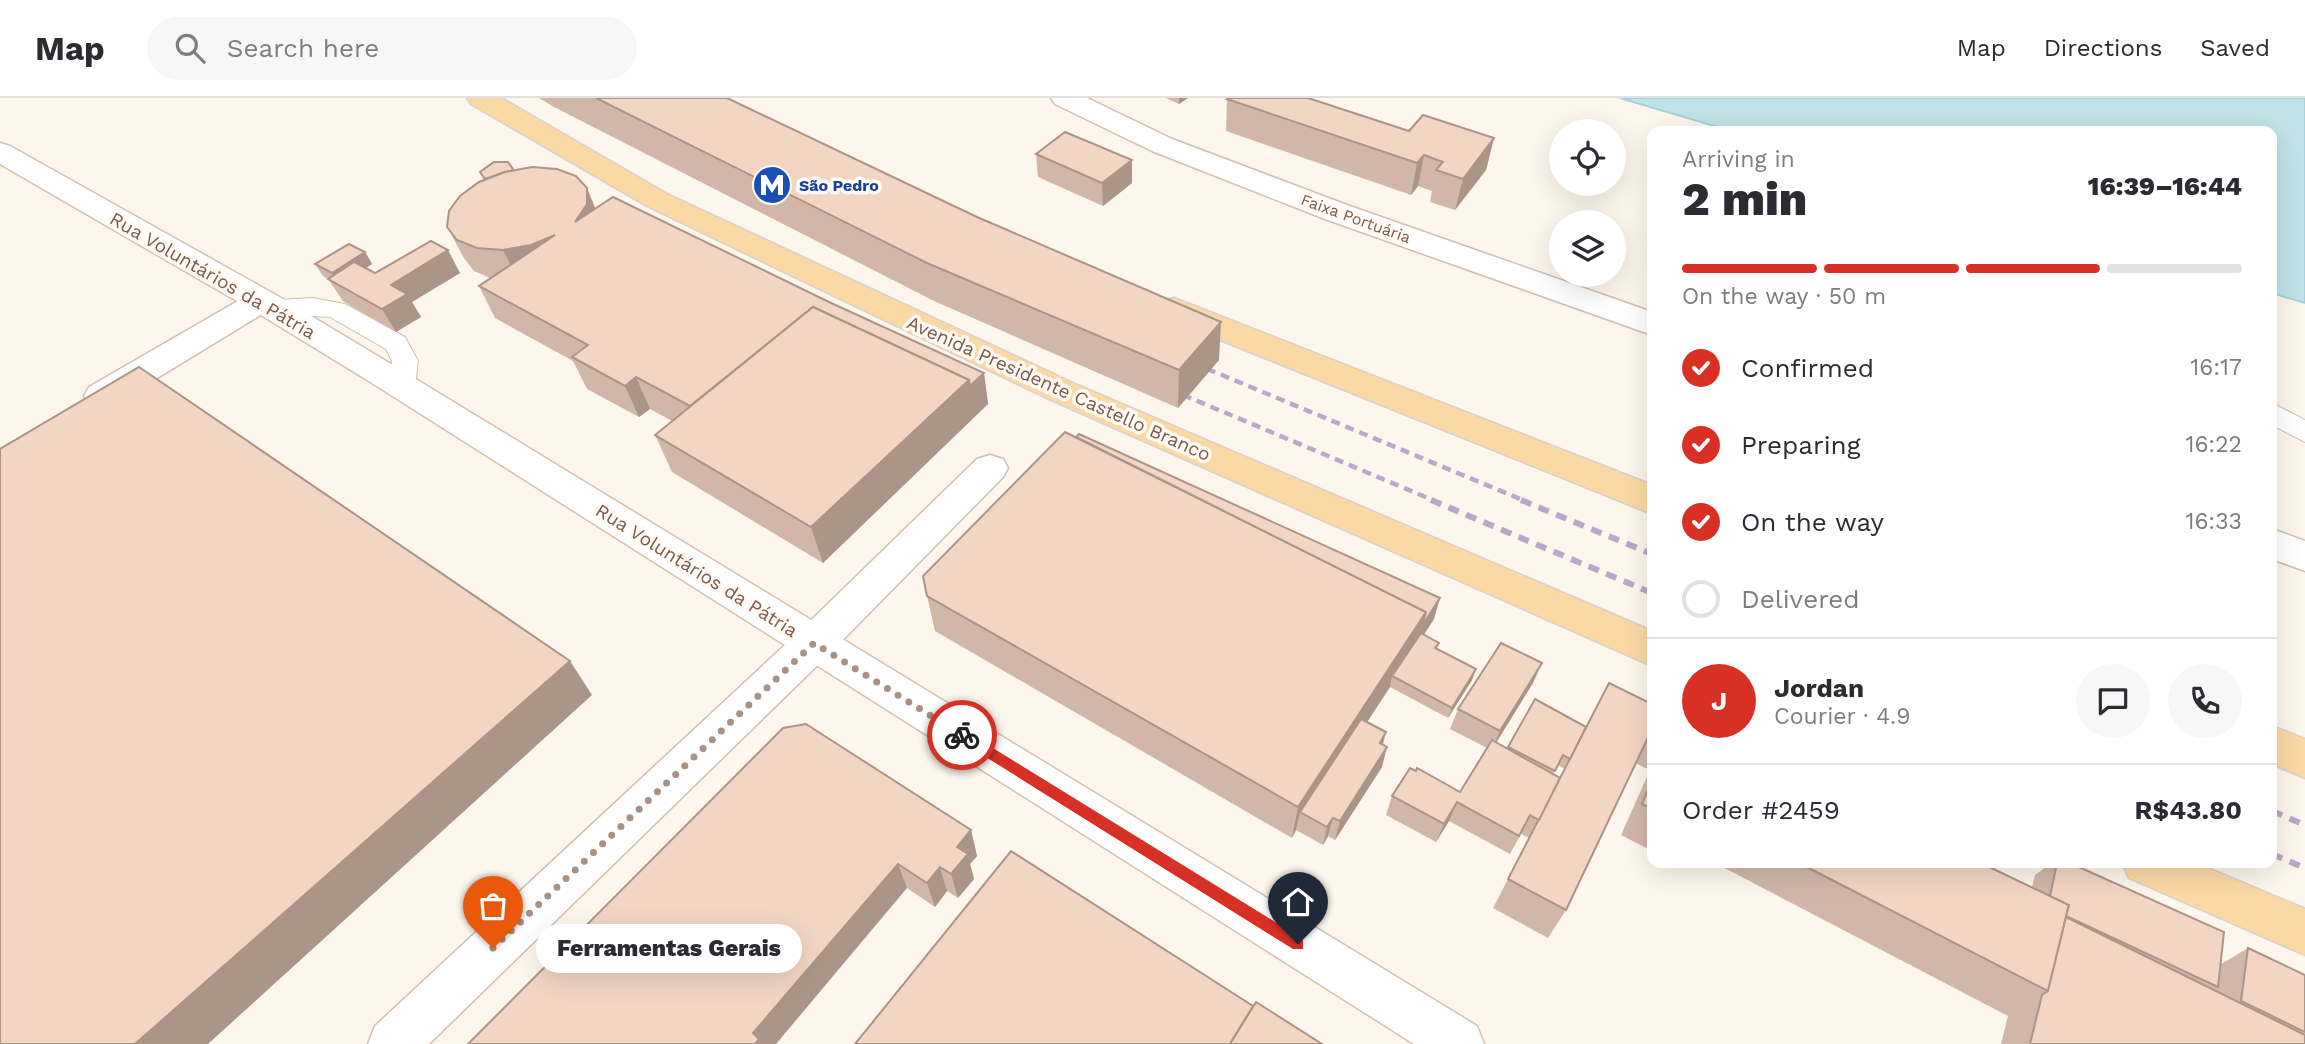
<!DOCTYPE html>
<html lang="en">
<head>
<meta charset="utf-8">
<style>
	body { margin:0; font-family:"Work Sans",sans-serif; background:#f7f7f7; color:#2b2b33; height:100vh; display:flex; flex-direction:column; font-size:26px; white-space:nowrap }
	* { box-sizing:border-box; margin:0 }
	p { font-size:23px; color:#7c7c81 }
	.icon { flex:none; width:38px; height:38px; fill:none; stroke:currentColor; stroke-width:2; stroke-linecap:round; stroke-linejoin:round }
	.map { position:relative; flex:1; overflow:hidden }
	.panel { position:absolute; left:1647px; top:28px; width:630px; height:742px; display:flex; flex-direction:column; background:#fff; border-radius:14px; box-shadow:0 7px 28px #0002 }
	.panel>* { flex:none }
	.fabs { position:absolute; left:1549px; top:21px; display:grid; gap:14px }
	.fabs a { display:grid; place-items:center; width:77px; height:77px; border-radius:50%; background:#fff; box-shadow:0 7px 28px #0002; font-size:35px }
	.pin { position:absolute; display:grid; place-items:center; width:60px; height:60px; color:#fff; margin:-72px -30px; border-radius:50% 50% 50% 0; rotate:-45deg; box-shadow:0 0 7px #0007 }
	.pin .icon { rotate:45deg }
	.courier { position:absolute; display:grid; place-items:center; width:70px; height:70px; margin:-35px; border:5px solid #d93025; border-radius:50%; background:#fff; color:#222; box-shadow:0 2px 9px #0007 }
	.bubble { position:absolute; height:49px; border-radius:24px; background:#fff; box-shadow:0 7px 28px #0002; font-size:23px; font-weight:800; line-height:49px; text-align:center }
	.head em { font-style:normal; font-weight:800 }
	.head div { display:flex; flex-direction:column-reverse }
	.head { display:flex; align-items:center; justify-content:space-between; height:119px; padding:0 35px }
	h1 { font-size:46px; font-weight:800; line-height:52px }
	.bar { display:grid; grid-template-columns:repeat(4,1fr); gap:10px 7px; align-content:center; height:84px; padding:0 35px }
	.bar i { height:9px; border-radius:5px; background:#e1e1e2 }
	.bar .active { background:#d93025 }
	.bar p { grid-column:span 4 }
	.line { display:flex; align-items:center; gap:18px; padding:0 35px; border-top:2px solid #e1e1e2 }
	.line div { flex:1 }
	.round { display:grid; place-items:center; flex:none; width:74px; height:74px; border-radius:37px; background:#f7f7f7 }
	ol { padding:0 35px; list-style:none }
	li { display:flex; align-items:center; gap:21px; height:77px }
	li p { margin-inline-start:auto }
	li .icon { padding:7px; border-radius:50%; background:#d93025; color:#fff; stroke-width:4 }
	li:last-child { color:#7c7c81 }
	li i { width:38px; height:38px; border:4px solid #e1e1e2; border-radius:50% }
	header { display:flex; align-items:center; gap:42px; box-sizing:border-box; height:98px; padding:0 35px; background:#fff; border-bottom:2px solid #e1e1e2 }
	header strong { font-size:33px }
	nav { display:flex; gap:38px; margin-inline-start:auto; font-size:24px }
	.search { width:490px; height:63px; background:#f7f7f7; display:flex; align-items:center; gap:18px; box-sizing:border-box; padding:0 24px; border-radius:38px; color:#7c7c81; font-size:26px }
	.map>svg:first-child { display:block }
	.water { fill:#bfe3e8; stroke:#a5d3da; stroke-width:2 }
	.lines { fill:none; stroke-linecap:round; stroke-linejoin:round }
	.lane-casing { stroke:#d1beb0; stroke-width:2 }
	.street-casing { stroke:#d1beb0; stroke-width:3 }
	.secondary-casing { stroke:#d6c0b0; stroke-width:3 }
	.primary-casing { stroke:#dad1cd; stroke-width:3 }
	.lane { fill:#fff; fill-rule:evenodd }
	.street { fill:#fff; fill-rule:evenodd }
	.secondary { fill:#fff; fill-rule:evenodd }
	.primary { fill:#fbd9a5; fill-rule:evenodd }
	.rail-far1 { stroke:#b9a8c9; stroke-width:4.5; stroke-dasharray:9 6; stroke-linecap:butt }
	.rail { stroke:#b9a8c9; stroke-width:6; stroke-dasharray:11 8; stroke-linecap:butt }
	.wall { fill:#d1b7a8; fill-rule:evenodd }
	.shaded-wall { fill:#aa9588 }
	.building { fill:#f3d5c3; stroke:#aa9588; stroke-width:2 }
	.route { fill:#d93025 }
	.done { stroke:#a89285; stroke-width:7; stroke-dasharray:0 12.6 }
	.labels { text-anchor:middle; stroke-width:7; stroke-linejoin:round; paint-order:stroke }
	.far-transit-label { font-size:16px; font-weight:bold; fill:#164399; stroke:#fffaf3; text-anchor:start }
	.far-street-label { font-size:16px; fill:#7a5c4d; stroke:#fffaf3 }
	.street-label { font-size:19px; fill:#7a5c4d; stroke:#fffaf3 }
</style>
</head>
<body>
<header>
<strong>Map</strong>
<div class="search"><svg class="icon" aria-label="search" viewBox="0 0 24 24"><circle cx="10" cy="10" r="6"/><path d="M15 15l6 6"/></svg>Search here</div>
<nav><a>Map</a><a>Directions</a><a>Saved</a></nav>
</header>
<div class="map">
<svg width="2305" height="946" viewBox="0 0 2305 946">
	<rect width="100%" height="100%" fill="#fdf6ec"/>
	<!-- water -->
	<path class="water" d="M1620,0H2305V205L2272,195V33H1731Z"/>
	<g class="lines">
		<defs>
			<g id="lane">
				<path d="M312,200L345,206L405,239L418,263L415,289L411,296L402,298L393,296L389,289L392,263L386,251L330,219L263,215L260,209L263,203Z"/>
				<path d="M2272,305L2305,322V344L2272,327Z"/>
			</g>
			<g id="street">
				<path d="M1051,0H1087L1172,41L1347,107L1652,214V237L1325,121L1152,53L1055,6Z"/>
				<path d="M261,192L272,196L277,203L272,210L113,307L101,310L89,307L84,298L89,289L250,196Z"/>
				<path d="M990,357L1003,361L1008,370L1003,379L828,557L429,946H368L375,928L800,533L977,361Z"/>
				<path d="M2272,431L2305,443V473L2272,461Z"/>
			</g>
			<path id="secondary" d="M0,45L10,48L283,201L396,269L1477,928L1484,946H1414L372,285L261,217L0,66Z"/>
			<g id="primary">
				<path d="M467,0H501L667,96L1075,286L1652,533V568L1051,302L647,108L471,6Z"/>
				<path d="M1174,200L1652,387V416L1163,219L1158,211L1163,203Z"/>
				<path d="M2272,628L2305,641V680L2272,666Z"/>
				<path d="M2122,765H2196L2305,811V857L2129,780Z"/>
			</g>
		</defs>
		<!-- lane casing -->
		<use href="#lane" class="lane-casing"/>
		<!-- street casing -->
		<use href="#street" class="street-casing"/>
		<!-- secondary casing -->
		<use href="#secondary" class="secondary-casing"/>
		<!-- primary casing -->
		<use href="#primary" class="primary-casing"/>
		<!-- lane -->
		<use href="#lane" class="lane"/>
		<!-- street -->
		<use href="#street" class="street"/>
		<!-- secondary -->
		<use href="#secondary" class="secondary"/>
		<!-- primary -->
		<use href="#primary" class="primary"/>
		<!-- rail-far1 -->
		<g class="rail-far1">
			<path d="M1193,265L1525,403"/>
			<path d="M1169,291L1435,403"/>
		</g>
		<!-- rail -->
		<g class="rail">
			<path d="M1431,402L1652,495"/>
			<path d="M1521,402L1652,456"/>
			<path d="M2272,713L2305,727"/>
			<path d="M2272,756L2305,770"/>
		</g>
	</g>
	<!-- wall -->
	<g class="wall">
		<path d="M539,0H727L1219,262L1178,310L934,203L554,9Z"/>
		<path d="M1166,0H1188L1179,6Z"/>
		<path d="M1227,1L1409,33L1494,40L1486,72L1455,112L1430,104L1432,93L1418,88L1411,97L1226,33Z"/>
		<path d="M1036,56L1132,85L1103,108L1038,79Z"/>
		<path d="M514,72L595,111L829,204L984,275L988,306L823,465L672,374L655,337L672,323L650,311L639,319L587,291L573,263L495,220L479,188L490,180L474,173L464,160L447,129L484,82L480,74Z"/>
		<path d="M365,154L372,166L366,170L375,175H460L412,204L421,219L396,234L343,203L328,181L323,178L315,166Z"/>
		<path d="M927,498L1434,521L1424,536L1439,545L1437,551L1476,571L1472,582L1448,620L1390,589L1367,624L1383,647L1382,669L1335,742L1328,738L1323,747L1296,732L1292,740L935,533Z"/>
		<path d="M1533,585L1496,645L1507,651L1535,601L1586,629L1652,606V753L1621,737L1650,672L1635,665L1566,812L1548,840L1493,810L1532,735L1529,740L1521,736L1510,756L1449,723L1436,744L1386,717L1392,698L1460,694L1487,650L1450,631L1458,611ZM1558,667L1565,671L1560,680L1553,676Z"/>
		<path d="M971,732L977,758L970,766L974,781L958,800L947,793L935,809L907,790L468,946Z"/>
		<path d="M1715,765H1981L2032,789L2035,777L2051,765H2070L2221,866L2248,850L2305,877V946H2001L2008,918Z"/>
	</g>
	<!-- shaded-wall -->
	<g class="shaded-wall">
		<path d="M1179,0H1188L1179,6Z"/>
		<path d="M1494,40L1486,72L1455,112L1463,81Z"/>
		<path d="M1424,57L1418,88L1411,97L1417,65Z"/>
		<path d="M1132,62V85L1103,108L1102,85Z"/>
		<path d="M587,90L600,122L575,124Z"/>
		<path d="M555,137L519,183L503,152Z"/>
		<path d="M448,152L460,175L412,204L421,219L396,234L382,211L391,187Z"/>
		<path d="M365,154L372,166L339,187L332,175Z"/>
		<path d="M1221,224L1219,262L1178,310L1179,272Z"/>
		<path d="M984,275L988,306L823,465L811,429L969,282Z"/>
		<path d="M636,279L650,311L639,319L625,288Z"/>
		<path d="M1440,500L1434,521L1396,580L1392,578L1390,589L1306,717L1300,714L1296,732L1292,740L1298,709L1426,514Z"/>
		<path d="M570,563L592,597L208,946H135Z"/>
		<path d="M1542,565L1533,585L1491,653L1500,633Z"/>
		<path d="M1476,571L1472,582L1448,620L1452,610Z"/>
		<path d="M1386,634L1381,654L1380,645Z"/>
		<path d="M1387,649L1382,669L1335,742L1340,723Z"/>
		<path d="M1457,704L1449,723L1436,744L1444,726Z"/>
		<path d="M1333,720L1328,738L1323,747L1327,729Z"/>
		<path d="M971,732L977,758L970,766L974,781L958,800L951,776L957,749Z"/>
		<path d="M898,766L907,790L776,946H755L753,935Z"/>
		<path d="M940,769L947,793L935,809L927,785Z"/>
	</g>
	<!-- building -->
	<g class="building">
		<path d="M596,0H727L977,119L1221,224L1179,272L927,165Z"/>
		<path d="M1229,0H1308L1409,33L1423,17L1494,40L1463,81L1436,72L1443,64L1424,57L1417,65L1227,1Z"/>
		<path d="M1065,34L1132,62L1102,85L1036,56Z"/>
		<path d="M494,64H508L513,71L511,73L505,74L485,81L480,74Z"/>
		<path d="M532,69L557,71L576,78L587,90V106L575,124L613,99L829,204L984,275L970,288L969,282L813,209L690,308L636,279L625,288L572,259L588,247L479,188L555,137L531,147L503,152L477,150L457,142L447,129L449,113L460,98L479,84L505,74Z"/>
		<path d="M431,143L448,152L391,187L407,196L382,211L328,181L354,164L375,175Z"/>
		<path d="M349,146L365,154L332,175L315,166Z"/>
		<path d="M813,209L969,282L811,429L655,337Z"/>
		<path d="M139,269L570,563L135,946H0V351Z"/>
		<path d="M1065,334L1426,514L1298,709L927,498L923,478Z"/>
		<path d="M1079,336L1440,500L1422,528L1426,514L1076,339Z"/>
		<path d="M1421,535L1439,545L1435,550L1476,571L1452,610L1392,578Z"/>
		<path d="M1501,545L1542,565L1500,633L1458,611Z"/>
		<path d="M1609,585L1652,606V631L1566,812L1508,781Z"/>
		<path d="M1535,601L1586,629L1570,661L1563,657L1555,673L1508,649Z"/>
		<path d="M1361,621L1386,634L1380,645L1387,649L1340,723L1333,720L1327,729L1300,714Z"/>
		<path d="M806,626L971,732L957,749L968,756L951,776L940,769L927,785L898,766L753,935L759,941L755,946H468L783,630Z"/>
		<path d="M1492,642L1560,680L1539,722L1530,717L1519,738L1457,704L1444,726L1392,698L1410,670L1416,673L1417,670L1460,694Z"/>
		<path d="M1652,682V711L1642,706Z"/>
		<path d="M1011,753L1253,908L1230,946H855Z"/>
		<path d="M1799,765H1981L2069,807L2048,893Z"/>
		<path d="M2057,765H2070L2224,834L2218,889L2066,818L2069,807L2050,798Z"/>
		<path d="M2066,819L2305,937V946H2030L2042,897L2048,893Z"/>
		<path d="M2248,850L2305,877V934L2241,903Z"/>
		<path d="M1256,904L1322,946H1230Z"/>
	</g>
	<!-- route -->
	<path class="route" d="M962,631L1303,841V851H1293L957,641L956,637Z"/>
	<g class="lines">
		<!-- done -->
		<path class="done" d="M493,850L814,545L962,637"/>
	</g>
	<!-- icons -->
	<defs>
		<symbol id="metro-disc" viewBox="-11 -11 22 22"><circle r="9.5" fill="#1a4fb4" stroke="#fffaf3"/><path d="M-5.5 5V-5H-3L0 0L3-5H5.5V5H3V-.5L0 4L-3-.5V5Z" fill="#fff"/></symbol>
	</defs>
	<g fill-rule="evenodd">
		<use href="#metro-disc" x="750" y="65" width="44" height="44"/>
	</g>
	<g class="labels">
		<!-- far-transit labels -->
		<g class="far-transit-label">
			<text x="799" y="93">São Pedro</text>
		</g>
		<!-- far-street labels -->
		<g class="far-street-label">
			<text transform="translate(1356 120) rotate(20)" y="6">Faixa Portuária</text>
		</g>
		<!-- street labels -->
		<g class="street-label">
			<text transform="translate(213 177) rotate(30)" y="7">Rua Voluntários da Pátria</text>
			<text transform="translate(1059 290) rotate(24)" y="7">Avenida Presidente Castello Branco</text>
			<text transform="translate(697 472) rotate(32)" y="7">Rua Voluntários da Pátria</text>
		</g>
	</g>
</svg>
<div class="fabs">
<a><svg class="icon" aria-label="locate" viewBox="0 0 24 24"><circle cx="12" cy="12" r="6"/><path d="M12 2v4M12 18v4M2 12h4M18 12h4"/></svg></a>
<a><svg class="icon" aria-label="layers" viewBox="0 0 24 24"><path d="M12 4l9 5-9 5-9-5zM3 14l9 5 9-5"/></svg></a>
</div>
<div class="pin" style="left:493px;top:850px;background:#ea580c"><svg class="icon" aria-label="bag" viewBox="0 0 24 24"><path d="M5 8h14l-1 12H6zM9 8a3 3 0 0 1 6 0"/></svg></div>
<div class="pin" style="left:1298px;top:846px;background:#1f2937"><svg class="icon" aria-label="home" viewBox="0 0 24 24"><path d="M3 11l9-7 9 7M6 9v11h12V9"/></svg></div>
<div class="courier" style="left:962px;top:637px"><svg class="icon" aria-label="bike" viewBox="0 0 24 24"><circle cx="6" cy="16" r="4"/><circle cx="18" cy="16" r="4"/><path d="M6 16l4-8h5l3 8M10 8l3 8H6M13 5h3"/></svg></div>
<div class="bubble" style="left:536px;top:826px;width:266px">Ferramentas Gerais</div>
<section class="panel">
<div class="head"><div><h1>2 min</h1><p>Arriving in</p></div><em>16:39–16:44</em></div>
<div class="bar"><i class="active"></i><i class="active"></i><i class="active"></i><i></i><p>On the way · 50 m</p></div>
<ol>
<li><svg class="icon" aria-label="check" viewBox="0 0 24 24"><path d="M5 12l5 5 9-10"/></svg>Confirmed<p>16:17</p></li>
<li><svg class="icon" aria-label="check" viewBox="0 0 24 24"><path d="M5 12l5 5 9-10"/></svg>Preparing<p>16:22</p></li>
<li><svg class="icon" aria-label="check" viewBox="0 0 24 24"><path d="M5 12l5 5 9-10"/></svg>On the way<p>16:33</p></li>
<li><i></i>Delivered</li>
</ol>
<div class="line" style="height:126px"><b class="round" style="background:#d93025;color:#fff">J</b><div><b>Jordan</b><p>Courier · 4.9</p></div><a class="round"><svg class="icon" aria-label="chat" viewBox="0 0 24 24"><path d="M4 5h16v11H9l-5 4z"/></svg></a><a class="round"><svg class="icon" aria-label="phone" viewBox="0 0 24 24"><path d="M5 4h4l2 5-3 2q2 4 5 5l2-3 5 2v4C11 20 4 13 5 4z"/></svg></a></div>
<div class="line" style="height:91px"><div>Order #2459</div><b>R$43.80</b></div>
</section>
</div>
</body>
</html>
